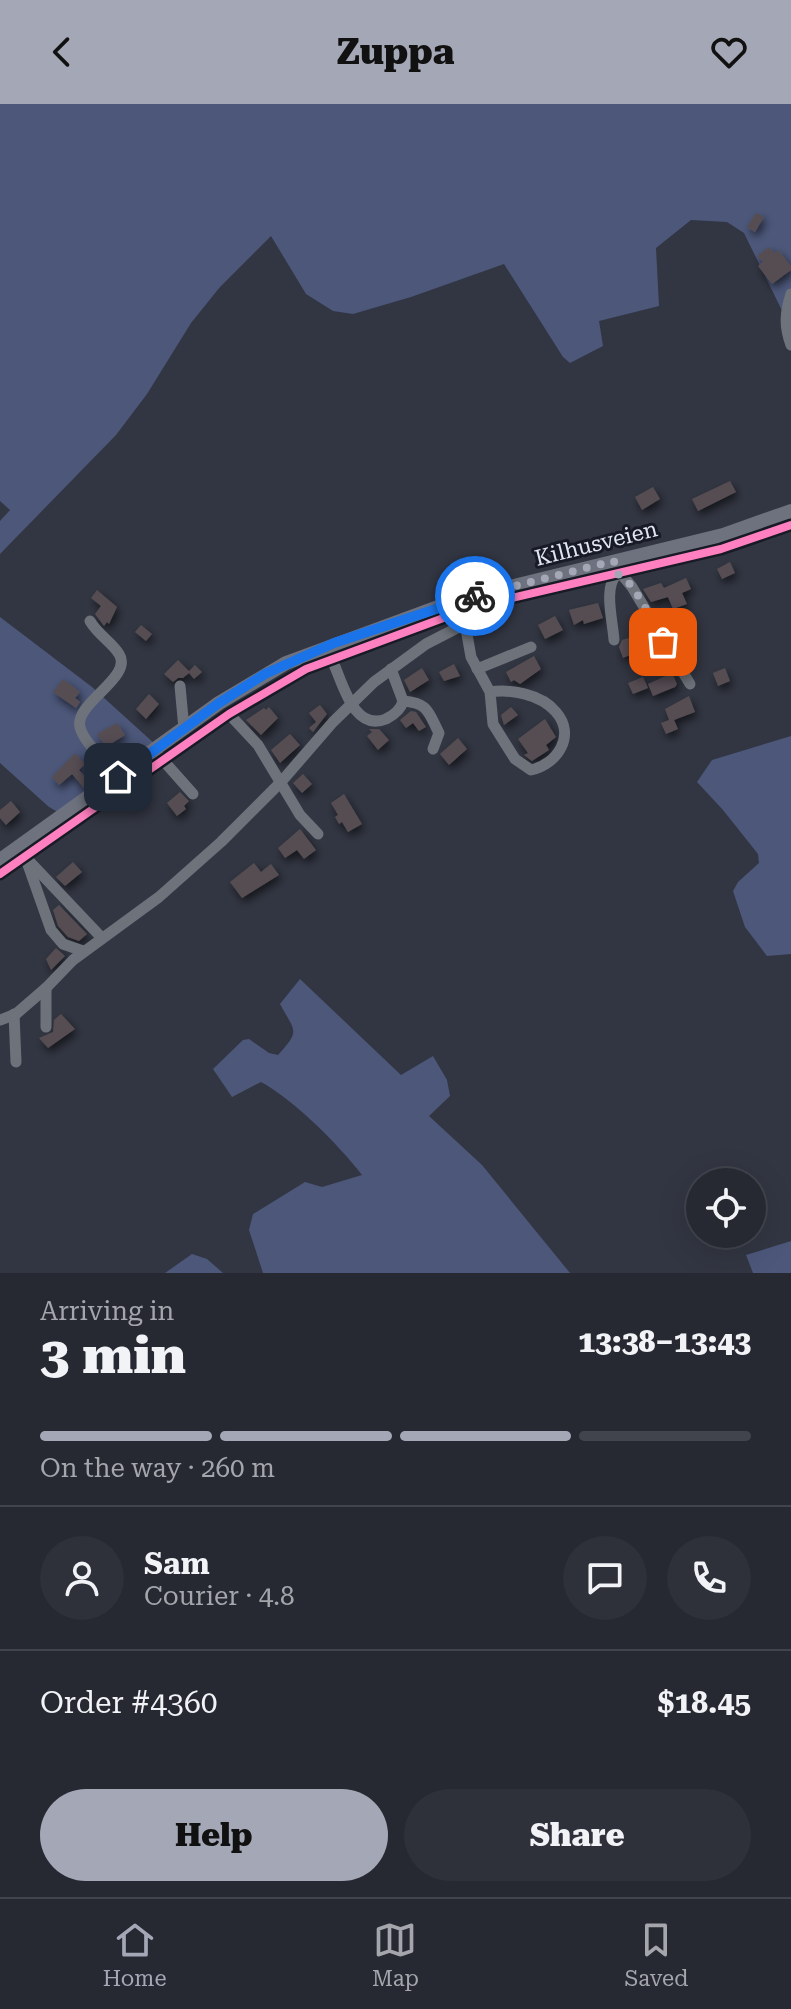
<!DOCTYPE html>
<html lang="en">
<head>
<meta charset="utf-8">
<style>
	body { margin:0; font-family:"Roboto Serif",serif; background:#2e303a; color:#f1f3f6; height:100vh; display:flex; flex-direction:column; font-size:30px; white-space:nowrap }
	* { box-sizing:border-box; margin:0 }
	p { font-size:26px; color:#a4a6ac }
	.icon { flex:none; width:44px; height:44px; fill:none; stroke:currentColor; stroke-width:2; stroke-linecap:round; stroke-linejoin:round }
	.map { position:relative; height:1169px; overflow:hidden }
	.side { display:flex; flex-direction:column; background:#262832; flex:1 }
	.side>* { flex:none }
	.controls { position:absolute; left:686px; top:1064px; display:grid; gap:16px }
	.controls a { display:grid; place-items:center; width:80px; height:80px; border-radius:50%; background:#262832; box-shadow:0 8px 32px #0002,0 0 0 2px #42444d; font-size:40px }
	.pin { position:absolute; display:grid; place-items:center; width:68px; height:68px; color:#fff; margin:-34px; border-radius:16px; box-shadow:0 4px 12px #0006 }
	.courier { position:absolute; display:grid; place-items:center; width:80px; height:80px; margin:-40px; border:6px solid #1a73e8; border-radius:50%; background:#fff; color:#222; box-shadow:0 2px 10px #0007 }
	.head em { font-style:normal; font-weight:800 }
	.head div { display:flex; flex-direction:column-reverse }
	.head { display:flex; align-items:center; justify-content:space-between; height:136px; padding:0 40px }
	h1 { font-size:52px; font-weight:800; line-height:60px }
	.bar { display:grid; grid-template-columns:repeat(4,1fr); gap:12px 8px; align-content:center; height:96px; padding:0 40px }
	.bar i { height:10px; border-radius:6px; background:#42444d }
	.bar .current { background:#a4a8b6 }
	.bar p { grid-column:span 4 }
	.line { display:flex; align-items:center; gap:20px; padding:0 40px; border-top:2px solid #42444d }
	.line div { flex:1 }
	.round { display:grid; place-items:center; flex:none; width:84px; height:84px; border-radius:42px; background:#2e303a }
	.primary-button { display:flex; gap:16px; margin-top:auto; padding:16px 40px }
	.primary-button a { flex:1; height:92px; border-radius:48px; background:#a4a8b6; color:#111; font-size:32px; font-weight:800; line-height:92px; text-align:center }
	.primary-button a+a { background:#2e303a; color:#f1f3f6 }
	header { display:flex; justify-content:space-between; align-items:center; height:104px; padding:0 40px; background:#a4a8b6; color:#111; font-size:36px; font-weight:800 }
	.tabs { display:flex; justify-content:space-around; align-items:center; height:112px; border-top:2px solid #42444d; background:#262832; font-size:22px; color:#a4a6ac }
	.tabs a { display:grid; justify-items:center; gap:4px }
	.tabs .current { color:#a4a8b6 }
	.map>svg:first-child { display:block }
	.green { fill:#4c577a }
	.building { fill:#564e52; filter:url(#shadow) }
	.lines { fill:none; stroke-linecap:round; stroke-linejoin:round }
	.minor { stroke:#6e727a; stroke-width:11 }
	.major { stroke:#6e727e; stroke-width:14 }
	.cycleway-casing { stroke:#181b25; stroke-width:13 }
	.cycleway { stroke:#ff80c0; stroke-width:8 }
	.done { stroke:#a4a8b6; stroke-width:8; stroke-dasharray:0 14.4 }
	.route { stroke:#1a73e8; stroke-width:10 }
	.labels { text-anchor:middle; stroke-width:6; stroke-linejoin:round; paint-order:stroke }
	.street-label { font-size:22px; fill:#e1e6f4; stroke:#181b25 }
</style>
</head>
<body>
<header><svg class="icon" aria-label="back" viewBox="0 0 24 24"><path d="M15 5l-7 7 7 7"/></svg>Zuppa<svg class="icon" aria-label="heart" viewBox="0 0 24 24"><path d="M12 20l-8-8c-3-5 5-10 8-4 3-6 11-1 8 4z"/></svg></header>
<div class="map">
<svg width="791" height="1169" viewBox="0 0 791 1169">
	<defs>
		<filter id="shadow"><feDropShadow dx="2.5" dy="4.5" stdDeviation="4" flood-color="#0009"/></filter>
	</defs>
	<rect width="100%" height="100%" fill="#323642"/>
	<!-- green -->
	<g class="green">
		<path d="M0,0H791V225L744,129L727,118L691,116L656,144L659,202L599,217L603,242L570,259L563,253L504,160L411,193L353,210L333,207L306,190L271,132L220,183L191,219L147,290L116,331L0,450V417L10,406L0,397Z"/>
		<path d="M0,513L92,583L156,641L112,682L70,715L49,703L0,659Z"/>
		<path d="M791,632V850L767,852L745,823L733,787L738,778L759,759L758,750L723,706L697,678L712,656Z"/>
		<path d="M300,875L401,971L433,952L447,976L450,992L429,1012L482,1061L570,1169H263L249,1126L253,1110L305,1078L322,1083L362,1071C340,1042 293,995 261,978L232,993L213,965L243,936L249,935L269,949L278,951C301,926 295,928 280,900Z"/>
		<path d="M791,1137V1169H753L746,1151Z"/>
		<path d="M192,1150L207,1155L223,1169H165Z"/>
	</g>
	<!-- building -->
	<g class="building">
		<path d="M756,109L764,113L755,128L747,123Z"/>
		<path d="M769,143L774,149L778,146L791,162V166L772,180L758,162L763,158L757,152Z"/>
		<path d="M730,377L736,388L698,407L692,395Z"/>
		<path d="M653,383L660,395L642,406L635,393Z"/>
		<path d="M730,458L735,469L722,475L717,465Z"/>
		<path d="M686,474L691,485L682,489L687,500L673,505L668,493L651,498L643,485L661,479L664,484Z"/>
		<path d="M97,486L117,503L109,520L107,518L104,522L95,510L101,502L91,494Z"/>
		<path d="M598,499L603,514L584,520L583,516L574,521L569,506Z"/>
		<path d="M555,512L563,526L545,535L538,521Z"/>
		<path d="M141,521L152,530L146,537L135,528Z"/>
		<path d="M629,534L635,549L623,554L619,543L622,536Z"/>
		<path d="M534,552L541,565L520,580L514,576L511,578L506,568Z"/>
		<path d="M178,556L189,567L195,561L202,568L194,575L189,569L183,574H178L173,578L164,570Z"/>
		<path d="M454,560L460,572L444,577L439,568Z"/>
		<path d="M422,564L429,576L410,588L404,576Z"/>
		<path d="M725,564L730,577L718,582L713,569Z"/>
		<path d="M672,569L677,580L675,583L653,592L648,580Z"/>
		<path d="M643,573L648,584L633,590L628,579Z"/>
		<path d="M63,575L80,588L75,594L80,598L76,604L53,588Z"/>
		<path d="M149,590L159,600L146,615L136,605Z"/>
		<path d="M689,592L695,608L674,616L678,625L666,630L661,619L669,616L665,605Z"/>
		<path d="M320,601L327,610L313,628L309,624L316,618L309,609Z"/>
		<path d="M269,603L278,614L261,631L246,616L264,604L266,606Z"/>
		<path d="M511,603L518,611L504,621L501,611Z"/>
		<path d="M411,607L416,608L426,623L419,627L413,619L406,624L400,616Z"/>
		<path d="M545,615L556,633L546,641L549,646L532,657L524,651L528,649L518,635Z"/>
		<path d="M117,619L125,631L106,643L97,630Z"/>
		<path d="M369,625H379L389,636L378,646L367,632L372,628Z"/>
		<path d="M290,630L300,641L280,659L271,646Z"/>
		<path d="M458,634L467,645L449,661L440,650Z"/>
		<path d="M75,649L85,660L79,666L90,679L84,684L72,670L59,681L52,673Z"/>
		<path d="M303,670L312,680L302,689L293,679Z"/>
		<path d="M180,688L189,697L184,702L186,705L177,712L167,699Z"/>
		<path d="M344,690L362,720L348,728L342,718L339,720L335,713L338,711L331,699Z"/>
		<path d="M11,697L20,708L6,721L0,714V706Z"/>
		<path d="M300,725L316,746L304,755L297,746L285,754L278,744Z"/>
		<path d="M73,758L82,768L65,782L56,773Z"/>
		<path d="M254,759L261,768L271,760L279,771L242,794L230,778Z"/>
		<path d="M59,801L87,830L79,837L68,833L58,822L53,806Z"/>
		<path d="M56,844L65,852L51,866L46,855Z"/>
		<path d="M61,910L75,925L48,944L39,934L53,928L54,916Z"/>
	</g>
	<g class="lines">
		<!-- minor -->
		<g class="minor">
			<path d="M791,190C785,209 784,222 791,241"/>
			<path d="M614,457L617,470L623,472L632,483L690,580"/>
			<path d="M90,517C98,531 112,538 119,550C134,573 74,599 80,623C83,638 108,660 118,673"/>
			<path d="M465,519L471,553L490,588L493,620L515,655L531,666C558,660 576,631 556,608C541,590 511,585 490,588"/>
			<path d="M614,536C613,518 603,483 617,470"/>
			<path d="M331,554C342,574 352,629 386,615C394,611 401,605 403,597"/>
			<path d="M391,565L403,597C429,599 428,608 439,629L433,645"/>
			<path d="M477,565L531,543"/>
			<path d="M180,582L184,625"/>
			<path d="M229,610L258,641L300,711L318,730"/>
			<path d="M154,646L193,690"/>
			<path d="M21,741L51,826L63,840L83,847"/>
			<path d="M29,757L101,833"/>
			<path d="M14,910L16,958"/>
			<path d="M0,916L16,910L46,884L73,856L159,793L221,738L281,678L333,618L374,578L426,540L488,508L494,498L495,486"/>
			<path d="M46,923V884"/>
		</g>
		<!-- major -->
		<path class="major" d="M0,756L219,599L286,559L457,496L723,431L791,407"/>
		<defs>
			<path id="cycleway" d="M0,770L229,610L306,565L473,503L721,445L791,421"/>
		</defs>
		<!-- cycleway casing -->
		<use href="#cycleway" class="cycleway-casing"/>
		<!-- cycleway -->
		<use href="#cycleway" class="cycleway"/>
	</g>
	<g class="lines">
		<!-- done -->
		<path class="done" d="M475,492L614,457L617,470C634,475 654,522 663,538"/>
		<!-- route -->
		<path class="route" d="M118,673L219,599L265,570L334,539L475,492"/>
	</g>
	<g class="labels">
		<!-- street labels -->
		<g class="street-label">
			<text transform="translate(596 439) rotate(-14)" y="8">Kilhusveien</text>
		</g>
	</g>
</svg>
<div class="controls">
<a><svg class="icon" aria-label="locate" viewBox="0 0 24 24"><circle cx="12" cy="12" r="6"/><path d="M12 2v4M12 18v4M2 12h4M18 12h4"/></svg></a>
</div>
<div class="pin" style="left:663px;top:538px;background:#ea580c"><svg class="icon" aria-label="bag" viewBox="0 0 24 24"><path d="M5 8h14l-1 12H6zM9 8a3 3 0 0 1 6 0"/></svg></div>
<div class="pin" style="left:118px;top:673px;background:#1f2937"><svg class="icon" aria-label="home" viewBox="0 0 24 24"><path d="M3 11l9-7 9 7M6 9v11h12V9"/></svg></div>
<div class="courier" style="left:475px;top:492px"><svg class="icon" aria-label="bike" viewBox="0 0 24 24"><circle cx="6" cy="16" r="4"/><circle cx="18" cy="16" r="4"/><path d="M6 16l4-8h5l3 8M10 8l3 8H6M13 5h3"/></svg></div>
</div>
<section class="side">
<div class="head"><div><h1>3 min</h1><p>Arriving in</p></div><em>13:38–13:43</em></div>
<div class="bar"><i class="current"></i><i class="current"></i><i class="current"></i><i></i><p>On the way · 260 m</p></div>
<div class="line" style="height:144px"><a class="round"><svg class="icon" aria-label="person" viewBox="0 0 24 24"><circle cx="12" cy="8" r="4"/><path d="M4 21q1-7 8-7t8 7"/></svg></a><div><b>Sam</b><p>Courier · 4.8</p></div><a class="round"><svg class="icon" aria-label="chat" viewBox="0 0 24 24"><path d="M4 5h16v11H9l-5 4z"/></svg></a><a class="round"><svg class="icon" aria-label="phone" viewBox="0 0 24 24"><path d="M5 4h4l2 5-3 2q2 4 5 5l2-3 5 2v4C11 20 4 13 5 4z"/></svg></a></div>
<div class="line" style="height:104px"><div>Order #4360</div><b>$18.45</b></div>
<div class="primary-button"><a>Help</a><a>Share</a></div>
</section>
<nav class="tabs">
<a class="current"><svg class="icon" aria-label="home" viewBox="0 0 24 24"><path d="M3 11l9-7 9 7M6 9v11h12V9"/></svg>Home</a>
<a><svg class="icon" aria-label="map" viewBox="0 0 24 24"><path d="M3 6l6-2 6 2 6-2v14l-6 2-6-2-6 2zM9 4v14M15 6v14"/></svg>Map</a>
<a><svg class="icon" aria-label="saved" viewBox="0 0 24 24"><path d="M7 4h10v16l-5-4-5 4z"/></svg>Saved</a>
</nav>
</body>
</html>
